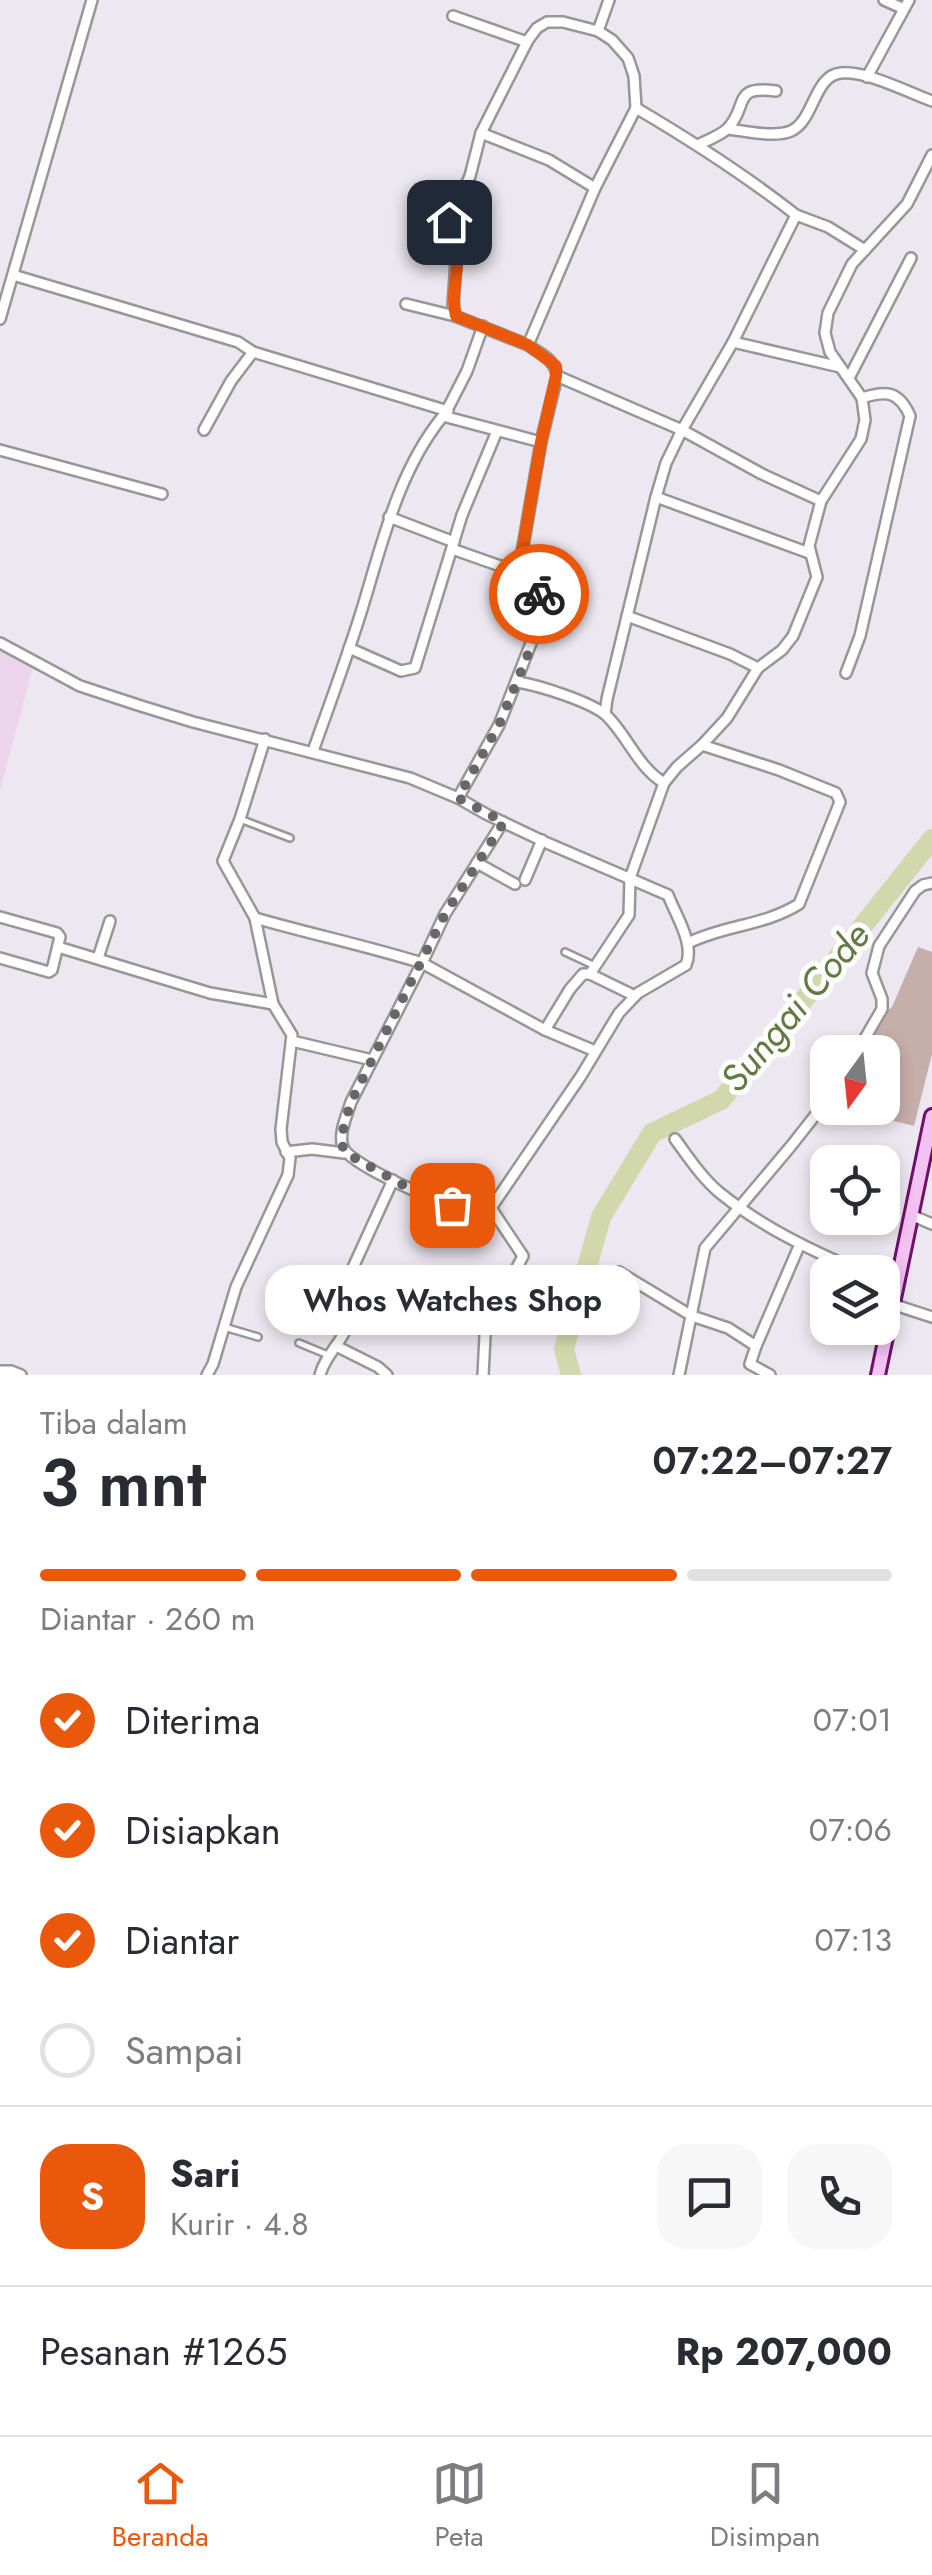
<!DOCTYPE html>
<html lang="id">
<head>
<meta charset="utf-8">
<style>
	body { margin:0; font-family:Jost,sans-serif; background:#f7f7f7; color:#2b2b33; height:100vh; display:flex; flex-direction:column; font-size:38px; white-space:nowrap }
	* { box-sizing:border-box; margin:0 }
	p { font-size:32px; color:#7c7c81 }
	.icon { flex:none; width:55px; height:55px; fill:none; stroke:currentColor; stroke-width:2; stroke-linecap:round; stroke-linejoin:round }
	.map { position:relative; height:1375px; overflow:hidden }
	.details { display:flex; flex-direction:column; background:#fff; flex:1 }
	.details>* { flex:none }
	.needle { width:65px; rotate:195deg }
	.buttons { position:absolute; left:810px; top:1035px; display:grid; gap:20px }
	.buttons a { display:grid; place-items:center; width:90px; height:90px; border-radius:20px; background:#fff; box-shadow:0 5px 15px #0003; font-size:50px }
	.pin { position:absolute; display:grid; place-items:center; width:85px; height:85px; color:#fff; margin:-42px; border-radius:20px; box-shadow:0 5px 15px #0006 }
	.courier { position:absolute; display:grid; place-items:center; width:100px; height:100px; margin:-50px; border:8px solid #ea580c; border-radius:50%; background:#fff; color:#222; box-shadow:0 2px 12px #0007 }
	.bubble { position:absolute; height:70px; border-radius:30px; background:#fff; box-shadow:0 5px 15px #0003; font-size:32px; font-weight:600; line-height:70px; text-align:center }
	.overview em { font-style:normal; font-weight:600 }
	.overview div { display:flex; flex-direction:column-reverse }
	.overview { display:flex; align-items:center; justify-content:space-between; height:170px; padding:0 40px }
	h1 { font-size:65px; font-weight:600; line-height:75px }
	.bar { display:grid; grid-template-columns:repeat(4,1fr); gap:15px 10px; align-content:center; height:120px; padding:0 40px }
	.bar i { height:12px; border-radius:8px; background:#e1e1e2 }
	.bar .selected { background:#ea580c }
	.bar p { grid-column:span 4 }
	.line { display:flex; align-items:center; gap:25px; padding:0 40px; border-top:2px solid #e1e1e2 }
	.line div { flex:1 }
	.round { display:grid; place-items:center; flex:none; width:105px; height:105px; border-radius:30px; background:#f7f7f7 }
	ol { padding:0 40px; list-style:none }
	li { display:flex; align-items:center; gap:30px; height:110px }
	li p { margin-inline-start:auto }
	li .icon { padding:10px; border-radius:50%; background:#ea580c; color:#fff; stroke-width:4 }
	li:last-child { color:#7c7c81 }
	li i { width:55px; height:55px; border:5px solid #e1e1e2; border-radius:50% }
	.menu { display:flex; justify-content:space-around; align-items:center; height:140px; border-top:2px solid #e1e1e2; background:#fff; font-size:28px; color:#7c7c81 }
	.menu a { display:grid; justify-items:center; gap:5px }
	.menu .selected { color:#ea580c }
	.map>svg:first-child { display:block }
	.farmland { fill:#ecd5ec }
	.cemetery { fill:#c6aeab }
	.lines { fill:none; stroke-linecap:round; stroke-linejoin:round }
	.river { stroke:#d1d9ac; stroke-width:20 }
	.lane-casing { stroke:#979797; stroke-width:10 }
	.street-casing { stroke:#979797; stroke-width:14 }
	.secondary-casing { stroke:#6e1068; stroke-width:18 }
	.lane { stroke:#fff; stroke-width:5 }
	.street { stroke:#fff; stroke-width:9 }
	.secondary { stroke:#f4c1f3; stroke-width:12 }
	.done { stroke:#676669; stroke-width:10; stroke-dasharray:0 18 }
	.route { stroke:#ea580c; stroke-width:12 }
	.labels { text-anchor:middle; stroke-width:10; stroke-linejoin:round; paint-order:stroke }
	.water-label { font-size:38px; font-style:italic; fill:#607a41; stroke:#fff }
</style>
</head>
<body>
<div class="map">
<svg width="932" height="1375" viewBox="0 0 932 1375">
	<rect width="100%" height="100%" fill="#ece7f0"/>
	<!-- farmland -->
	<path class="farmland" d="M0,648L33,666L0,791Z"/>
	<!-- cemetery -->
	<path class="cemetery" d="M918,947L932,952V1054L914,1126L850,1110L849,1108H882V1052H865L875,1040L871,1026L892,1007Z"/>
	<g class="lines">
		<!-- river -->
		<path class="river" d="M571,1375L564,1349L601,1217L652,1133L721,1100L763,1051L932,839"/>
		<defs>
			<g id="lane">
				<path d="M240,819L290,838"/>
				<path d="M565,952L595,966"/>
				<path d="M224,1327L258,1337"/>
				<path d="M299,1343L328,1355"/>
			</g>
			<g id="street">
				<path d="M884,0L904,9"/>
				<path d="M453,16L527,42"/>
				<path d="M598,31L609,0"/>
				<path d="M867,77L909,0"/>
				<path d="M728,129C746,131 774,138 791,131C814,121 814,75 841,73C868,71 907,92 932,101"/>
				<path d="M481,133L549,160L595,188"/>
				<path d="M698,145C707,140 722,135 728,128C749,106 731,85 776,91"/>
				<path d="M796,215L828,227L865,250"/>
				<path d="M13,275L238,342L253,352L448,411"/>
				<path d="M406,304L455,316"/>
				<path d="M0,319L92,0"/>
				<path d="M733,342L840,367"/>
				<path d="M557,376L682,430L733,342L796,215C745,175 692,141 636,108"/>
				<path d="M849,378L911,258"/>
				<path d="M445,414L467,371L483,326"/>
				<path d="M204,430L231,381L253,352"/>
				<path d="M0,450L162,494"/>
				<path d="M656,497L809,553"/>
				<path d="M389,517L454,542"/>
				<path d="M452,549L523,574"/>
				<path d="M0,643L80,686L141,706L193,722L410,778L458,798L486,814L547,843L668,895C676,916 695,944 686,965L638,993L619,1013L581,1076L491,1208"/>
				<path d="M349,648L401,671L415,668L462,515L497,431"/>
				<path d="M758,668L782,650L793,636L817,577L809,546L821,501L861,439L865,420L862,398L830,352L825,333L828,313L852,264L907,204L932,155"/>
				<path d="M846,673L860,636L910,416C899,391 886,390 862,398"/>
				<path d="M517,682C538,685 592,702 607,716C628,737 638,767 664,783L677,767L702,745L727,718L758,668L730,654L627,616"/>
				<path d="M605,714L607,699L656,497L666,463L682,430L762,474L821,501"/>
				<path d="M313,751C330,703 348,655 363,606C383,540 399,470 443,416L541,442"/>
				<path d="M458,798L499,725L542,615L543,600L523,576L521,558L541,442L557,376C555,359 540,354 528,345L595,188L636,108L634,76L628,58L612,40L598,31L563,22H547L537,28L528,40L481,133L470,176L449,222V231L457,245L453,305L455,316L528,345"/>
				<path d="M503,822L445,914L422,963L545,1030L595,1051"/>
				<path d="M477,863L515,884"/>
				<path d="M525,880L542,840"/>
				<path d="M0,917L57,933L60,937L52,970L49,972L0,958"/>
				<path d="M255,918C311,934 367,946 422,963L351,1102C347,1115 338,1134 343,1147C348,1164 433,1200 452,1205C464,1208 478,1208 491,1208"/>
				<path d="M688,943C724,925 764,926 799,904L840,802L836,793L779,770L702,745"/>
				<path d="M58,947L210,993L273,1004"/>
				<path d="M98,958L110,921"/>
				<path d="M590,974L629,915L630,878L664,783"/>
				<path d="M545,1030L570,989L583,974H590L635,996"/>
				<path d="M292,1041L372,1060"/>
				<path d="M857,1052L882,1009V999L872,973L879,946L915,891L923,885L932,883"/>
				<path d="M675,1139C689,1158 702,1178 720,1193C762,1227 812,1251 862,1272"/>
				<path d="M286,1152L312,1149L344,1153"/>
				<path d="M911,1215L932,1224"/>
				<path d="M619,1272L692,1316L728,1328L756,1346L750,1364L770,1375"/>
				<path d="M882,1281L895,1286"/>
				<path d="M413,1298L488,1323"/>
				<path d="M892,1304L932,1317"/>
				<path d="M336,1346L378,1367L387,1375"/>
				<path d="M756,1346L800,1244"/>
				<path d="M0,1371H11L21,1375"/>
				<path d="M207,1375L213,1364L236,1287L288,1175L290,1158L282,1142L281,1129L292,1035L273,1004L255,918L223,861L240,819L265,739"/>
				<path d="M320,1375C325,1355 342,1343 348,1324C354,1308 346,1291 350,1274L393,1180"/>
				<path d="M483,1375L485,1336L488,1323L523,1256L491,1208"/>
				<path d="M679,1375L705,1248L791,1146L828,1099"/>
			</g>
			<path id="secondary" d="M878,1375L932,1116"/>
		</defs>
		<!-- lane casing -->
		<use href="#lane" class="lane-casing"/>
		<!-- street casing -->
		<use href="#street" class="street-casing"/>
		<!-- secondary casing -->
		<use href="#secondary" class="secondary-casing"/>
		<!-- lane -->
		<use href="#lane" class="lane"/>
		<!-- street -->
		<use href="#street" class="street"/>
		<!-- secondary -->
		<use href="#secondary" class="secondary"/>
	</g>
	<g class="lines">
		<!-- done -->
		<path class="done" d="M452,1205L414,1191L344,1152C339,1135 346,1119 351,1102L445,914L504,822L458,798L499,725L531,647L542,616L543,600L539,594"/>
		<!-- route -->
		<path class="route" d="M449,222C449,233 456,236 457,246C460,270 450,293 456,316L528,345L556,366V376L541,442L521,558L523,576L539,594"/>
	</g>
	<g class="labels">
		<!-- water labels -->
		<g class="water-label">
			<text transform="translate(795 1007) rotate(-50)" y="13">Sungai Code</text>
		</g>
	</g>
</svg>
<div class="buttons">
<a><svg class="needle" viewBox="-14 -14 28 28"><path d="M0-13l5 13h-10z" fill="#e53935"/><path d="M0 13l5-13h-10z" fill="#7c7c81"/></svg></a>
<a><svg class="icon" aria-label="locate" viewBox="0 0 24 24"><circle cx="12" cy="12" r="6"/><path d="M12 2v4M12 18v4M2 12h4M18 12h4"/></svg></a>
<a><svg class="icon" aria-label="layers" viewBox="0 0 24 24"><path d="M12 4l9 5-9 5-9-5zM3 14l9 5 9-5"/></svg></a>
</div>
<div class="pin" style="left:452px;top:1205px;background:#ea580c"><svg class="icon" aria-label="bag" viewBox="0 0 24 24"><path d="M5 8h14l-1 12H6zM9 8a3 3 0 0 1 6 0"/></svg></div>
<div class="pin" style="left:449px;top:222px;background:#1f2937"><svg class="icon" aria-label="home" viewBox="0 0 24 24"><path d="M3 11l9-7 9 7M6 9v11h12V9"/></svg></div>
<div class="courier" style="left:539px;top:594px"><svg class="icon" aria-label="bike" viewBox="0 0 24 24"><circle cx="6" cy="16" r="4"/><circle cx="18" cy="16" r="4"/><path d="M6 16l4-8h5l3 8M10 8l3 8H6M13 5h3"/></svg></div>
<div class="bubble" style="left:265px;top:1265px;width:375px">Whos Watches Shop</div>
</div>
<section class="details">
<div class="overview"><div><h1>3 mnt</h1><p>Tiba dalam</p></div><em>07:22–07:27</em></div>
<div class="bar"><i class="selected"></i><i class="selected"></i><i class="selected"></i><i></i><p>Diantar · 260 m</p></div>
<ol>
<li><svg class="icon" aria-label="check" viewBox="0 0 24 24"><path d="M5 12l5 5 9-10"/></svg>Diterima<p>07:01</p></li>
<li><svg class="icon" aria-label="check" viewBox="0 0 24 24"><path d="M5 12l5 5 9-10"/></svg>Disiapkan<p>07:06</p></li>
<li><svg class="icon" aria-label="check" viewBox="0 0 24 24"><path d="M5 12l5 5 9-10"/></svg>Diantar<p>07:13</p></li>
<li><i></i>Sampai</li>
</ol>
<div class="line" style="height:180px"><b class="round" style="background:#ea580c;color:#fff">S</b><div><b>Sari</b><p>Kurir · 4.8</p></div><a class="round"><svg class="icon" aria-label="chat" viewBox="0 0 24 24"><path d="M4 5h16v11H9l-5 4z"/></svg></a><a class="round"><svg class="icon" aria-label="phone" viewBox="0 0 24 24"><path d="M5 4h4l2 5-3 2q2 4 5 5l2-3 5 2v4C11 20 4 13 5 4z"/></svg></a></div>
<div class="line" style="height:130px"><div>Pesanan #1265</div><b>Rp 207,000</b></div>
</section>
<nav class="menu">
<a class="selected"><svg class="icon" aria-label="home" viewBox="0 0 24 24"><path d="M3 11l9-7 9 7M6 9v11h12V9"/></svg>Beranda</a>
<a><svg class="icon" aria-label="map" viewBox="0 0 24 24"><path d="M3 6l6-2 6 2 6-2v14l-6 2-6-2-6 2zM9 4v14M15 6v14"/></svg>Peta</a>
<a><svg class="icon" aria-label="saved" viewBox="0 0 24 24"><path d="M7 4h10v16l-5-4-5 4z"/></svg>Disimpan</a>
</nav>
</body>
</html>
